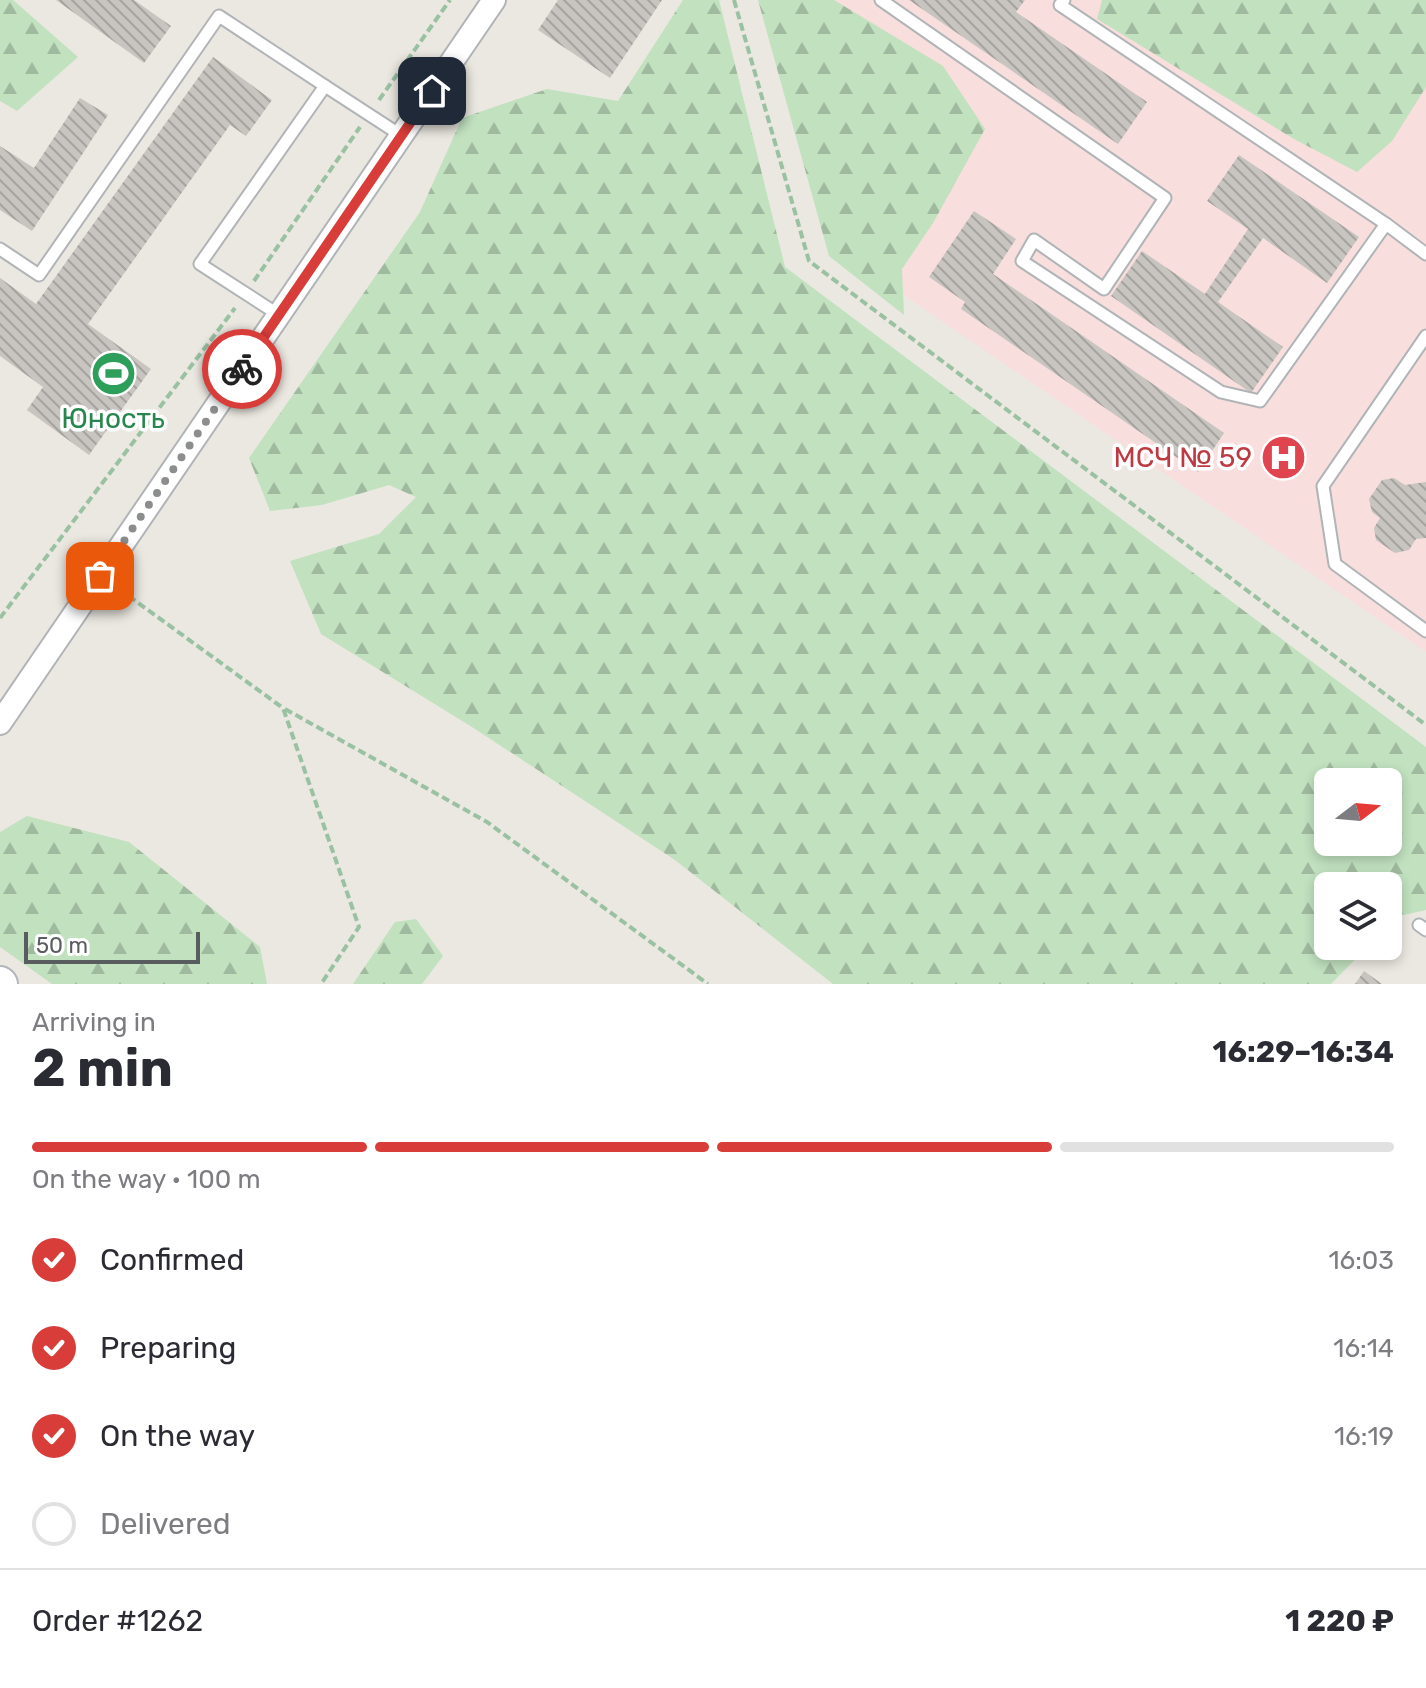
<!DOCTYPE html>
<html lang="en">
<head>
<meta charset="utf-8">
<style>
	body { margin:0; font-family:Rubik,sans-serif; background:#f7f7f7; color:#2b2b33; height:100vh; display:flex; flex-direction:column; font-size:30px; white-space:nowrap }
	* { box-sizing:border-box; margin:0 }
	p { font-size:26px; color:#7c7c81 }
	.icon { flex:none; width:44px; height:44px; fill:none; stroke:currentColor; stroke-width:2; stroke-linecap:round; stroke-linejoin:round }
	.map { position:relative; height:984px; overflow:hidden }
	.drawer { display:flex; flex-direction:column; background:#fff; flex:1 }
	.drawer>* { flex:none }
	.needle { width:52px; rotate:74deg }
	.tools { position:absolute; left:1314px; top:768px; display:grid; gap:16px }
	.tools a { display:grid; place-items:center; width:88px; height:88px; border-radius:12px; background:#fff; box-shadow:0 4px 12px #0003; font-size:40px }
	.scale { position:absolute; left:24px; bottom:20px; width:176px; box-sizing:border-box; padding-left:8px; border:4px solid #595d60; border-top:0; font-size:22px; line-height:28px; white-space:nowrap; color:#595d60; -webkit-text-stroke:6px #fff; paint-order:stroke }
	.pin { position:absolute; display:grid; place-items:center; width:68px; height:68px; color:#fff; margin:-34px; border-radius:16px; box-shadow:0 4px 12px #0006 }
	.courier { position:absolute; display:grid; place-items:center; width:80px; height:80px; margin:-40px; border:6px solid #d83d39; border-radius:50%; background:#fff; color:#222; box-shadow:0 2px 10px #0007 }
	.summary em { font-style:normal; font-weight:700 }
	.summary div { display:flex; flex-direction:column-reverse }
	.summary { display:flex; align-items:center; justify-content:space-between; height:136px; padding:0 32px }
	h1 { font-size:52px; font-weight:700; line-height:60px }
	.bar { display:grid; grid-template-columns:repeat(4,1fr); gap:12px 8px; align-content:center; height:96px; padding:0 32px }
	.bar i { height:10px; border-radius:6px; background:#e1e1e2 }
	.bar .selected { background:#d83d39 }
	.bar p { grid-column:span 4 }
	.line { display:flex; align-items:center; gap:20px; padding:0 32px; border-top:2px solid #e1e1e2 }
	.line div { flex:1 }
	ol { padding:0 32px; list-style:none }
	li { display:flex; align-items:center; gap:24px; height:88px }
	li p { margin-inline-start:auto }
	li .icon { padding:8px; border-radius:50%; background:#d83d39; color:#fff; stroke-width:4 }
	li:last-child { color:#7c7c81 }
	li i { width:44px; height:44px; border:4px solid #e1e1e2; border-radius:50% }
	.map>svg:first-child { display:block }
	.medical { fill:#f8dedd }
	.forest { fill:url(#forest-firs); fill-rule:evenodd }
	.building { fill:url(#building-back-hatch) }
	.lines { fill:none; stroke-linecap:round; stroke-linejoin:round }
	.lane-casing { stroke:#b1b4b7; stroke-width:15 }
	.street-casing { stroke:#b1b4b7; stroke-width:26 }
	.secondary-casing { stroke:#b2b6ba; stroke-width:36 }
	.path { stroke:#99c1a2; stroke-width:4; stroke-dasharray:8 4; stroke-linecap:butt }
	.lane { stroke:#fff; stroke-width:11 }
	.street { stroke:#fff; stroke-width:22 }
	.secondary { stroke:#fff; stroke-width:32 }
	.done { stroke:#8c8e8d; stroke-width:8; stroke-dasharray:0 14.4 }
	.route { stroke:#d83d39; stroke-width:10 }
	.labels { text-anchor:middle; stroke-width:7; stroke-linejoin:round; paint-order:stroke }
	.leisure-label { font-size:28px; fill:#27864d; stroke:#fff }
	.health-label { font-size:28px; fill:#be3a42; stroke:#fff; text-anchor:end }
</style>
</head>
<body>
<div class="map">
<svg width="1426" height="984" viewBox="0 0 1426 984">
	<defs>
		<pattern id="forest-firs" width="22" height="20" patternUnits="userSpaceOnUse" patternTransform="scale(2)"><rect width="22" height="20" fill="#c1e1bf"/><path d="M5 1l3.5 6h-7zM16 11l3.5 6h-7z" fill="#a0ba9f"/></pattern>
		<pattern id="building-back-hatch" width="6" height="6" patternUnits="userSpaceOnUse" patternTransform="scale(2)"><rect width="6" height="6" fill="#c8c5c0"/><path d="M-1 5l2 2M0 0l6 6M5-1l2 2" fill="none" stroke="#a5a39f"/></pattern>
	</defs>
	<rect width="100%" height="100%" fill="#ebe8e1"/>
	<!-- medical -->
	<path class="medical" d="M788,0H1426V652L855,262Z"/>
	<!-- forest -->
	<g class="forest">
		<path d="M0,0H13L78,57L17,111L0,101Z"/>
		<path d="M683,0H719L785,267L1426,747V910L1395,917L1388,925V886H1328V946H1368L1331,984H833L675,860L472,727L321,634L290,561L379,534L416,497L389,485L322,505L270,511L249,458L420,212L462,118L547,89L618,101ZM1388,782V842H1328V782Z"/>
		<path d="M758,0H834L943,66L985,129L933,223L902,269L904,315L829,256Z"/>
		<path d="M1102,0H1426V87L1392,141L1357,172L1294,139L1097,19Z"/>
		<path d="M27,816L129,842L260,947L267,984H52L0,947V832Z"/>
		<path d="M416,919L443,956L422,984H353L395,922Z"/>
	</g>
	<!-- building -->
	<g class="building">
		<path d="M56,0H134L171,26L144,63Z"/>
		<path d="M558,0H662L610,78L538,30Z"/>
		<path d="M909,0H1025L1016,12L1147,102L1118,144Z"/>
		<path d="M213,57L272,100L246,136L230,125L88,324L151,369L89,455L27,410L43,387L0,356V278L36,304Z"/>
		<path d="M80,98L108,115L32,231L0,210V146L34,168Z"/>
		<path d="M1239,155L1359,237L1327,283L1263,238L1218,302L1283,347L1251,393L1111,296L1142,251L1205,294L1248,229L1207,201Z"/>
		<path d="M974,211L1016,239L993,274L1224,433L1198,472L961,309L965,302L929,277Z"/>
		<path d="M1394,478L1405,485L1426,482V538L1416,539L1409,550L1395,553L1376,540L1374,528L1380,518L1372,512L1369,499L1382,480Z"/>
		<path d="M1364,971L1382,984H1355Z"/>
	</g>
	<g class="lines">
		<defs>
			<g id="lane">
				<path d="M881,0L1165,198L1104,289L1034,240L1022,261L1221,392L1260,401L1386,224"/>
				<path d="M1064,0L1060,5L1386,224L1426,254"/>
				<path d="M0,249L39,275L219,16L325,86"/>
				<path d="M279,315L200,264L325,86L402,136"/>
				<path d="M1426,336L1323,486L1335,564L1426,631"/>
				<path d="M1419,925L1426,930"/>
			</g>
			<path id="street" d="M0,723L494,0"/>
			<path id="secondary" d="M0,983L1,984"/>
		</defs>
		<!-- lane casing -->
		<use href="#lane" class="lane-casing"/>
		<!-- street casing -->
		<use href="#street" class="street-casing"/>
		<!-- secondary casing -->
		<use href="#secondary" class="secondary-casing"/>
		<!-- path -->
		<g class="path">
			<path d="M734,0L809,261L1426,725"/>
			<path d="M379,100L450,0"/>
			<path d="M254,281L360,127"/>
			<path d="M119,589L283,708L359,927L321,984"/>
			<path d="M0,618L235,308"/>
			<path d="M285,709L487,822L708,984"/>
		</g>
		<!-- lane -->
		<use href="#lane" class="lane"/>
		<!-- street -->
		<use href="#street" class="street"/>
		<!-- secondary -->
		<use href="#secondary" class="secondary"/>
	</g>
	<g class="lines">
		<!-- done -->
		<path class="done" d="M100,576L242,369"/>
		<!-- route -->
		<path class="route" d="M242,369L432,91"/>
	</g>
	<!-- icons -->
	<defs>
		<symbol id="stadium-disc" viewBox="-11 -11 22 22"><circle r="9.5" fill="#2e9e5b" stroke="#fff"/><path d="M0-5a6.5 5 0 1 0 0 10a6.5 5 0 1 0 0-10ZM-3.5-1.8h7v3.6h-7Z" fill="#fff"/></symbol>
		<symbol id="hospital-disc" viewBox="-11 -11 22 22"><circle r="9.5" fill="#e0444e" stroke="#fff"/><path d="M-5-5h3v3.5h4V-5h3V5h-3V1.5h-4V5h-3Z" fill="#fff"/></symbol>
	</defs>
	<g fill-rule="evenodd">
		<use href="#stadium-disc" x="88" y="348" width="51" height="51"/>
		<use href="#hospital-disc" x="1258" y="432" width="51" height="51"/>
	</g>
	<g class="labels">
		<!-- leisure labels -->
		<g class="leisure-label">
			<text x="113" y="428">Юность</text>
		</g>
		<!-- health labels -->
		<g class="health-label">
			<text x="1252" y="467">МСЧ № 59</text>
		</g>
	</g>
</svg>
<div class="tools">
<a><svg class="needle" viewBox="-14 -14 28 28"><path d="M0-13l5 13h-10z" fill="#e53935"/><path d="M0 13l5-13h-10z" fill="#7c7c81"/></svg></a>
<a><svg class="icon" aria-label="layers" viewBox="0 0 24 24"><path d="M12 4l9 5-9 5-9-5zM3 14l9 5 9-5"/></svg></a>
</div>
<div class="scale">50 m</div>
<div class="pin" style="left:100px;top:576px;background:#ea580c"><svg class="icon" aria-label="bag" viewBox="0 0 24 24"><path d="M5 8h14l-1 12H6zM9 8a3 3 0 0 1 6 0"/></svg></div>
<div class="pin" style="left:432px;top:91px;background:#1f2937"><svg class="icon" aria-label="home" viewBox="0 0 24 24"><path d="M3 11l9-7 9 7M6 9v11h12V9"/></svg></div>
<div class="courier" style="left:242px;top:369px"><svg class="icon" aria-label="bike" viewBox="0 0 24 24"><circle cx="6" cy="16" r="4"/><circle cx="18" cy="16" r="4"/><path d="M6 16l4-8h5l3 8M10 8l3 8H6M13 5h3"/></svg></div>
</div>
<section class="drawer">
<div class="summary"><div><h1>2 min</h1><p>Arriving in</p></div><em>16:29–16:34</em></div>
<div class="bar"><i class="selected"></i><i class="selected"></i><i class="selected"></i><i></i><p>On the way · 100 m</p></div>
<ol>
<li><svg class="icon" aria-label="check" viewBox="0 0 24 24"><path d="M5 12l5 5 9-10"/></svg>Confirmed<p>16:03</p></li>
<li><svg class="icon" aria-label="check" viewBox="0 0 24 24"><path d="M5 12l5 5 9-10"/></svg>Preparing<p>16:14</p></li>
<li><svg class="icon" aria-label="check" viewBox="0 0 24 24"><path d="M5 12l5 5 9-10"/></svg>On the way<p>16:19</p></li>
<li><i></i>Delivered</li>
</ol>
<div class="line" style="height:104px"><div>Order #1262</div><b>1 220 ₽</b></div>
</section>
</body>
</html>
